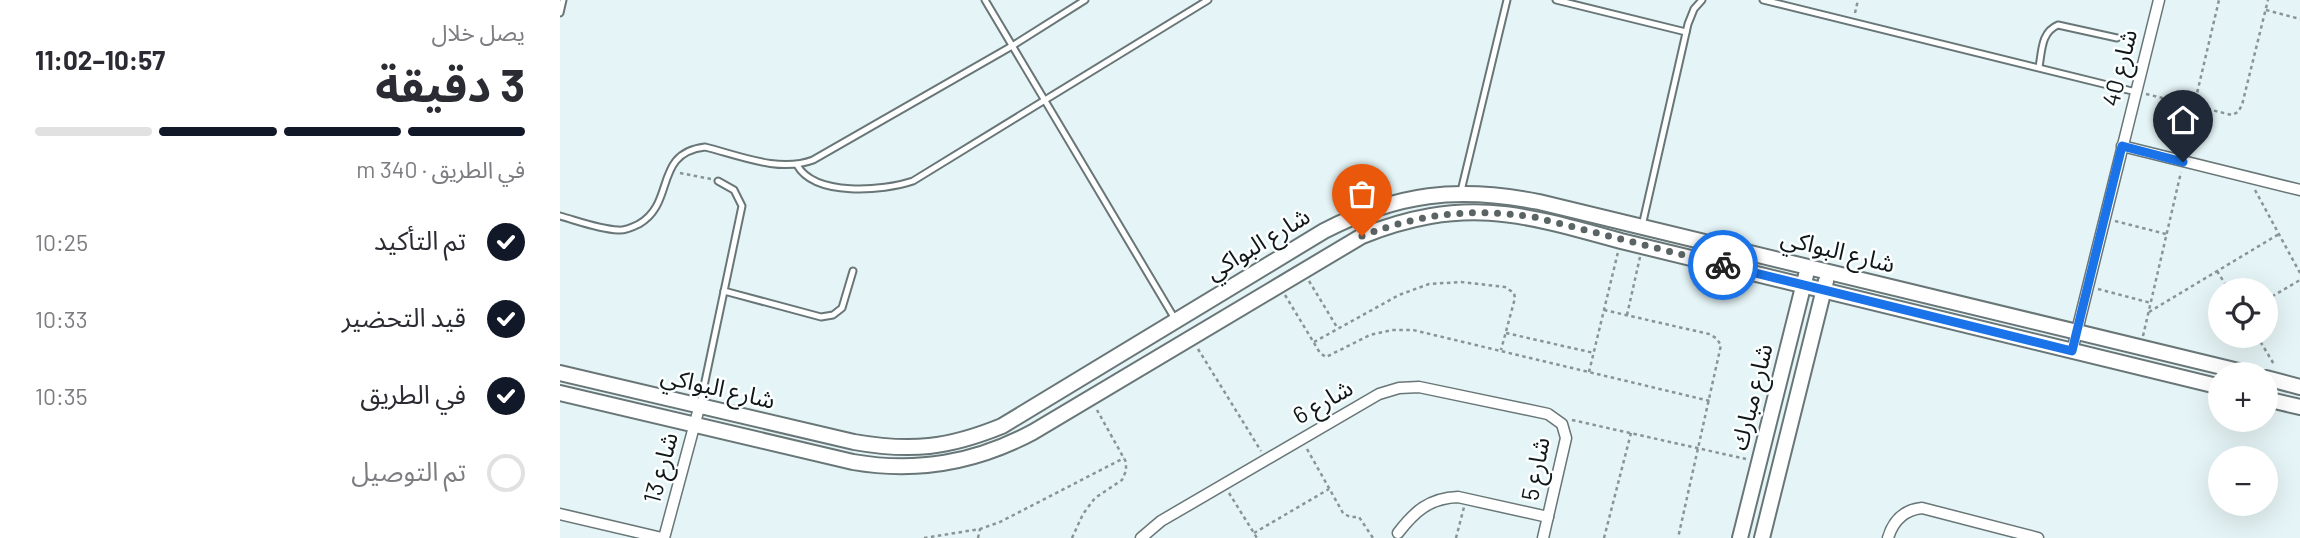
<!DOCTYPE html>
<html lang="ar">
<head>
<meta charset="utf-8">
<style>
	body { margin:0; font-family:Barlow,"Noto Sans Arabic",sans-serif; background:#f2f2f3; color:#2b2b33; direction:rtl; height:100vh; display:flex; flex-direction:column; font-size:26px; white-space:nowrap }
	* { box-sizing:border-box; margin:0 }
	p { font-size:23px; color:#7c7c81 }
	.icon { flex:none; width:38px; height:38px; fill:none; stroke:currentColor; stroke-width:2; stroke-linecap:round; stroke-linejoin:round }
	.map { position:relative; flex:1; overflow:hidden; direction:ltr }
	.sheet { display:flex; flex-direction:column; background:#fff; width:560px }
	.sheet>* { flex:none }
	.fabs { position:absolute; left:1648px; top:278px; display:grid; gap:14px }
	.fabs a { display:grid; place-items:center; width:70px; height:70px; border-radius:50%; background:#fff; box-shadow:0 7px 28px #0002; font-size:35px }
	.pin { position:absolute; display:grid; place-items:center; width:60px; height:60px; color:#fff; margin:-72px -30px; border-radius:50% 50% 50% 0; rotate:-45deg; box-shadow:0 0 7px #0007 }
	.pin .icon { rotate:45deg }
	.courier { position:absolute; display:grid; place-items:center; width:70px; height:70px; margin:-35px; border:5px solid #1a73e8; border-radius:50%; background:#fff; color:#222; box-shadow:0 2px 9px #0007 }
	.summary em { font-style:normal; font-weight:700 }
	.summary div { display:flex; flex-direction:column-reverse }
	.summary { display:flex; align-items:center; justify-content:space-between; height:119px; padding:0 35px }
	h1 { font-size:46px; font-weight:700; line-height:52px }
	.bar { display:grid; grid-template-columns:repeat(4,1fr); gap:10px 7px; align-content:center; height:84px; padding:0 35px }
	.bar i { height:9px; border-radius:5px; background:#e1e1e2 }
	.bar .active { background:#111827 }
	.bar p { grid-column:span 4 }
	ol { padding:0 35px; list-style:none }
	li { display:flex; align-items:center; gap:21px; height:77px }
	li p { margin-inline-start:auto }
	li .icon { padding:7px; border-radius:50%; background:#111827; color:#fff; stroke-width:4 }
	li:last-child { color:#7c7c81 }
	li i { width:38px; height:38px; border:4px solid #e1e1e2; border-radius:50% }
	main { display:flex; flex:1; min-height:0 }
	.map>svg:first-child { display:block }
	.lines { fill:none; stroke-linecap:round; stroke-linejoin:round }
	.lane-casing { stroke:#697677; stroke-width:9 }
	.street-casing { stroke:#697677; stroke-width:13 }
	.secondary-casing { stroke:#697677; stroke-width:18 }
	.path { stroke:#899495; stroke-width:2.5; stroke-dasharray:3.5 3.5; stroke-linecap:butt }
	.lane { stroke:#fff; stroke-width:5 }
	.street { stroke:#fff; stroke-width:10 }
	.secondary { stroke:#fff; stroke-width:14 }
	.done { stroke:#5b6465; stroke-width:7; stroke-dasharray:0 12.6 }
	.route { stroke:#1a73e8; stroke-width:9 }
	.labels { text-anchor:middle; stroke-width:5; stroke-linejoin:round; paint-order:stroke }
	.street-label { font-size:24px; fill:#111617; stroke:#fcffff }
</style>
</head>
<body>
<main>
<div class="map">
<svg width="1740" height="538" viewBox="0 0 1740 538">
	<rect width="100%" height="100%" fill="#e5f4f6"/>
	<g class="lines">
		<defs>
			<g id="lane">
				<path d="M425,0L615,319"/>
				<path d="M996,0L1126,32"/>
				<path d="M1203,0L1576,92"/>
				<path d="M0,13L3,0"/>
				<path d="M1479,67C1482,51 1481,32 1498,25L1557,38"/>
				<path d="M237,165C255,197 323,191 353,181L648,0"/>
				<path d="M901,191L947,0"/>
				<path d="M0,216C18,221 39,229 58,230C65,231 73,227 79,224C116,203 93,153 145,147C178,155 219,173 253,160L452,46L525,0"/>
				<path d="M1082,226L1128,24L1134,9L1142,0"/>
				<path d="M164,291L261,317L273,315L282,308L293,271"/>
				<path d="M140,405L182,206L174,190L158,181"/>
			</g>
			<g id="street">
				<path d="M1562,146L1740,190"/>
				<path d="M1512,351L1599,0"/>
				<path d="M0,514L102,538"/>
				<path d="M838,533C854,512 869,498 898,497L988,517"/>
				<path d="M104,538L139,408"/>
				<path d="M581,538L601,521L819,394L839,388L859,387L988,414L1002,424L1006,438L983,538"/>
				<path d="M1328,538C1333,521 1343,510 1362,508L1478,538"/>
			</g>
			<g id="secondary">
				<path d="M0,373L294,442C351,452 388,448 442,426L764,231C838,193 897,186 979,202L1691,374"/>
				<path d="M1706,378L1740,387"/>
				<path d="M0,393L293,462C357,473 415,463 473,432L802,236C904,196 960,213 1061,241L1661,387"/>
				<path d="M1706,399L1740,407"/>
				<path d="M1180,538L1246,275"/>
				<path d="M1202,538L1266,281"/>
			</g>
		</defs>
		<!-- lane casing -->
		<use href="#lane" class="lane-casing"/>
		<!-- street casing -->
		<use href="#street" class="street-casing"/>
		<!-- secondary casing -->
		<use href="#secondary" class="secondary-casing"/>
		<!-- path -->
		<g class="path">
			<path d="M1706,10L1740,19"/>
			<path d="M1295,13L1298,0"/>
			<path d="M1586,94L1672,115L1678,112L1682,105L1708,0"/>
			<path d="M1634,106L1659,0"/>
			<path d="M120,173L151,179"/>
			<path d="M1695,190L1740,273"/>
			<path d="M1555,221L1606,234"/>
			<path d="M1657,271L1669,290"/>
			<path d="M749,281L778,329"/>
			<path d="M1538,289L1591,303"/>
			<path d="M725,295L760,353L766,357L810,335L832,330H853L1150,401"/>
			<path d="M1706,300L1740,280"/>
			<path d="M1044,310L1149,334L1156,338L1161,345L1118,538"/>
			<path d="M1589,312L1719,234"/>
			<path d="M1067,315L1080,257"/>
			<path d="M946,333L1034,353"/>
			<path d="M1583,336L1621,172"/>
			<path d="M1697,336L1715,366"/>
			<path d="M754,342L839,295L869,284L901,282L945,287L954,293L955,298L941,350"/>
			<path d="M638,349L701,451"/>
			<path d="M1029,372L1058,252"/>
			<path d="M1012,420L1186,459"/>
			<path d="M747,449L783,513L790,517H799L813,538"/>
			<path d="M669,493L697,538"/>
			<path d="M694,533L769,489"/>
			<path d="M364,538L420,529L440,522L564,458"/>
			<path d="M418,538L420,529"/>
			<path d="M512,538L523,514L535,498L562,480L566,471V462L537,410"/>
			<path d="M896,538L904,507"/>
			<path d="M1044,538L1071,433"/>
		</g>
		<!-- lane -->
		<use href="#lane" class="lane"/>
		<!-- street -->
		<use href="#street" class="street"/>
		<!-- secondary -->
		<use href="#secondary" class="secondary"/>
	</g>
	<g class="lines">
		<!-- done -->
		<path class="done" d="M802,236C862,213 911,208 974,217L1163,265"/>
		<!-- route -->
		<path class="route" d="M1163,265L1512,351L1562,146L1623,162"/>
	</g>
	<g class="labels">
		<!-- street labels -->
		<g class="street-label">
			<text transform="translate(1560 68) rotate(-76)" y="8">شارع 40</text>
			<text transform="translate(698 244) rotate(-31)" y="8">شارع البواكي</text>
			<text transform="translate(1278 251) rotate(14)" y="8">شارع البواكي</text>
			<text transform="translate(158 388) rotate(13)" y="8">شارع البواكي</text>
			<text transform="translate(1192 397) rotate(-76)" y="8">شارع مبارك</text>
			<text transform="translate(763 402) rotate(-30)" y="8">شارع 6</text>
			<text transform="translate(101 468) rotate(-75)" y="8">شارع 13</text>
			<text transform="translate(976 469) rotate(-79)" y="8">شارع 5</text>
		</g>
	</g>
</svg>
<div class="fabs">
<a><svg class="icon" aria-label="locate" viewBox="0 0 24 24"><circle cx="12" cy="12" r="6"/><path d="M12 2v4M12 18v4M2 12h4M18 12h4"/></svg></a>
<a>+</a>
<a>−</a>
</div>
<div class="pin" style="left:802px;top:236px;background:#ea580c"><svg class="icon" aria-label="bag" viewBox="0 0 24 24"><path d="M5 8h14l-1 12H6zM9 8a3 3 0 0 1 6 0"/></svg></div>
<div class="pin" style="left:1623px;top:162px;background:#1f2937"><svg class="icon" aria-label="home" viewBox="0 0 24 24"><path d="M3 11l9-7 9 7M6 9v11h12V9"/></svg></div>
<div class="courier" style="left:1163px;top:265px"><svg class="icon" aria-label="bike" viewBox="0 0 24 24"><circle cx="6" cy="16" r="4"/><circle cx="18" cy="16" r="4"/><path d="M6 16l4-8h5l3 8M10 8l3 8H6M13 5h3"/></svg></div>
</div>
<section class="sheet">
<div class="summary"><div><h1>3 دقيقة</h1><p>يصل خلال</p></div><em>10:57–11:02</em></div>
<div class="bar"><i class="active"></i><i class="active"></i><i class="active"></i><i></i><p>في الطريق · 340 m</p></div>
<ol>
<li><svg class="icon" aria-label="check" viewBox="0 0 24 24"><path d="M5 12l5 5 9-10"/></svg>تم التأكيد<p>10:25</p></li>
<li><svg class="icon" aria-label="check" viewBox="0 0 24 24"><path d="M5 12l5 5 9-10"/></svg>قيد التحضير<p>10:33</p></li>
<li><svg class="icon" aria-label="check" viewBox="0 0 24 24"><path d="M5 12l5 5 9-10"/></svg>في الطريق<p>10:35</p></li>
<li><i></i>تم التوصيل</li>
</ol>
</section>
</main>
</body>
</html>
